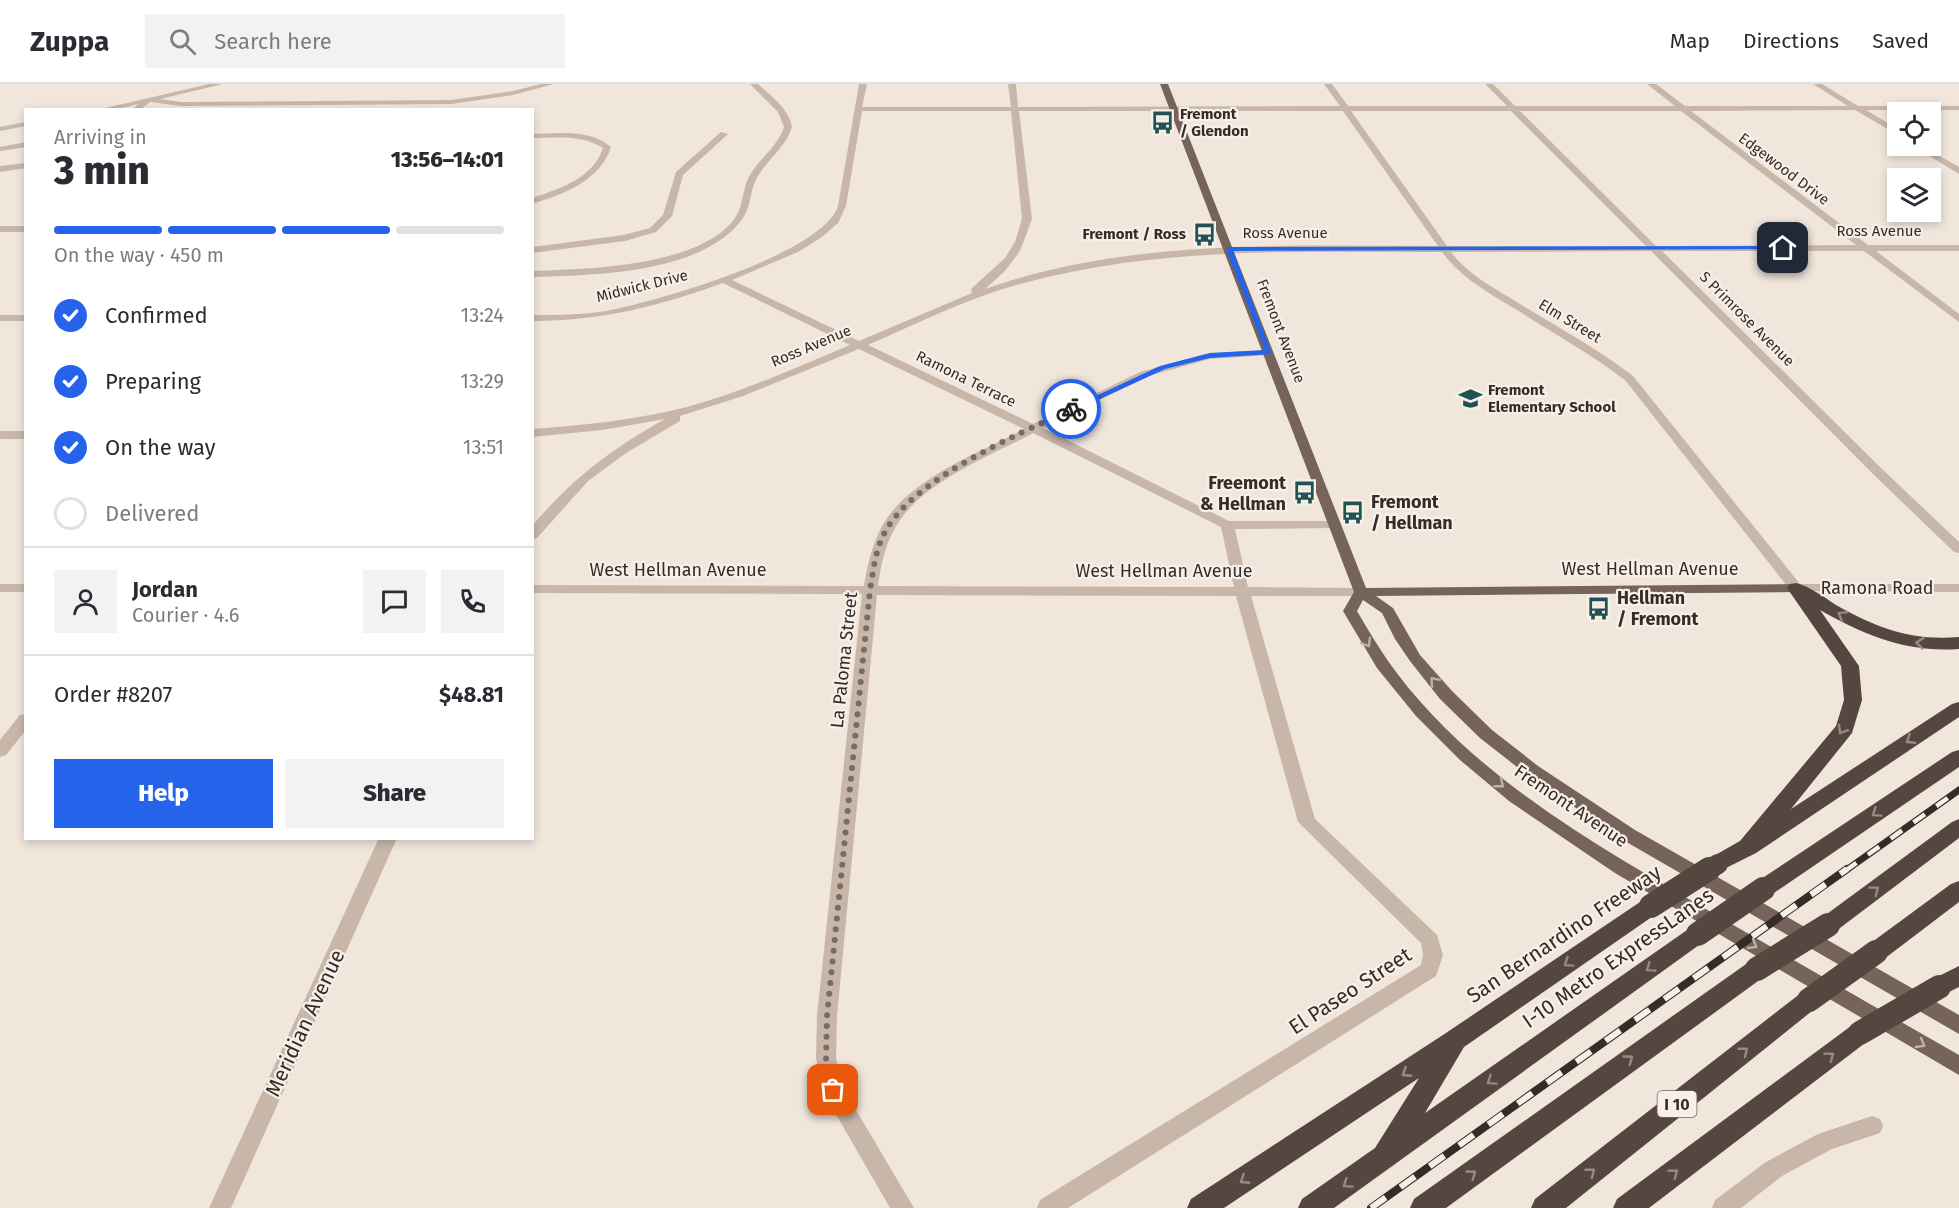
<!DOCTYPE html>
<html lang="en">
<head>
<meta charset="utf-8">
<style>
	body { margin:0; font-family:"Fira Sans",sans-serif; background:#f2f2f3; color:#2b2b33; height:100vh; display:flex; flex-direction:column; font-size:22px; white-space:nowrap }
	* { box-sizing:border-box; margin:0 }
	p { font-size:20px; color:#7c7c81 }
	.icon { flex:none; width:33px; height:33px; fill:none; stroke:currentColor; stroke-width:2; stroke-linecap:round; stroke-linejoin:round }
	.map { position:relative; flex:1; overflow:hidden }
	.side { position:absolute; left:24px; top:24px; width:510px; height:732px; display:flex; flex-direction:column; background:#fff; border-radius:0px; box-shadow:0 3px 9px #0003 }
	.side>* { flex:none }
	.buttons { position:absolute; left:1887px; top:18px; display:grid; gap:12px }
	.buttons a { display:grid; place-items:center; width:54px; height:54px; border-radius:0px; background:#fff; box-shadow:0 3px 9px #0003; font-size:30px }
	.pin { position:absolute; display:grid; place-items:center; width:51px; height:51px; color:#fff; margin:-26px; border-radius:12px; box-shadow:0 3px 9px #0006 }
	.courier { position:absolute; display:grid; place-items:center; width:60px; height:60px; margin:-30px; border:4px solid #2563eb; border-radius:50%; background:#fff; color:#222; box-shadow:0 2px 8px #0007 }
	.overview em { font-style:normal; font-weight:800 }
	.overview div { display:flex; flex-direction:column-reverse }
	.overview { display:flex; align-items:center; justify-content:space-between; height:102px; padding:0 30px }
	h1 { font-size:39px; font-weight:800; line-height:45px }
	.bar { display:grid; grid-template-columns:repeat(4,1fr); gap:9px 6px; align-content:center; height:72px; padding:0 30px }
	.bar i { height:8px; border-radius:4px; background:#e1e1e2 }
	.bar .current { background:#2563eb }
	.bar p { grid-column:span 4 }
	.line { display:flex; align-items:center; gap:15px; padding:0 30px; border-top:2px solid #e1e1e2 }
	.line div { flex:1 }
	.round { display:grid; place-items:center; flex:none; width:63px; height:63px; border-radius:0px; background:#f2f2f3 }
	ol { padding:0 30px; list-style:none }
	li { display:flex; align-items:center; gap:18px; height:66px }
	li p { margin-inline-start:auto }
	li .icon { padding:6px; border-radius:50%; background:#2563eb; color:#fff; stroke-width:4 }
	li:last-child { color:#7c7c81 }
	li i { width:33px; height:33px; border:3px solid #e1e1e2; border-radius:50% }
	.action { display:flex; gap:12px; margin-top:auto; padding:12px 30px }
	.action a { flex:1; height:69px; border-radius:0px; background:#2563eb; color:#fff; font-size:24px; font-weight:800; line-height:69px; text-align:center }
	.action a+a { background:#f2f2f3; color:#2b2b33 }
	header { display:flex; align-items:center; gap:36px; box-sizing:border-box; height:84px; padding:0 30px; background:#fff; border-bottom:2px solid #e1e1e2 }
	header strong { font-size:28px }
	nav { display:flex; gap:33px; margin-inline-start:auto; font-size:21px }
	.search { width:420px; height:54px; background:#f2f2f3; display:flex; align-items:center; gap:15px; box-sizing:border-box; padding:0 21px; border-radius:0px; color:#7c7c81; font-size:22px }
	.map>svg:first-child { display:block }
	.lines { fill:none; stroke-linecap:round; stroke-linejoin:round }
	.minor { fill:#c8b6a9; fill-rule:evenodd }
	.major { fill:#76635a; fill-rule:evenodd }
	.highway { fill:#564640; fill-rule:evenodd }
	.rail-far1-casing { stroke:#352c28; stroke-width:7 }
	.rail-casing { stroke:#352c28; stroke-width:8 }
	.rail-far1 { stroke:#f8f0e8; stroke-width:4.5; stroke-dasharray:14; stroke-linecap:butt }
	.rail { stroke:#f8f0e8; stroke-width:6; stroke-dasharray:18; stroke-linecap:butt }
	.highway-bridge-far1 { stroke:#564640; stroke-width:20 }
	.highway-bridge { stroke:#564640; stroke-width:24 }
	.oneway { stroke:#978a83 }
	.oneway2 { stroke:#beb1a8 }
	.route { fill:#2563eb }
	.done { stroke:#766d67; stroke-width:6; stroke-dasharray:0 10.8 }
	.labels { text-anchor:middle; stroke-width:4.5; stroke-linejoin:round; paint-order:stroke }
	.far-poi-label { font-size:15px; font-weight:bold; fill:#352c28; stroke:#f8f0e8; text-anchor:start }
	.far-street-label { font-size:15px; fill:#352c28; stroke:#f8f0e8 }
	.shield { fill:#f8f0e8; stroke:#706762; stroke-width:1.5 }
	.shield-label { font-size:16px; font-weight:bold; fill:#352c28 }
	.poi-label { font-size:18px; font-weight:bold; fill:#352c28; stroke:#f8f0e8; text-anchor:start }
	.street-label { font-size:18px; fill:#352c28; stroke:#f8f0e8 }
	.near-street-label { font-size:21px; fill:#352c28; stroke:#f8f0e8 }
</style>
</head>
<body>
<header>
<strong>Zuppa</strong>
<div class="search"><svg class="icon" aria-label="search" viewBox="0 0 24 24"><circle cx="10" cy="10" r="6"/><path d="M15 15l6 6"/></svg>Search here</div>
<nav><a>Map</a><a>Directions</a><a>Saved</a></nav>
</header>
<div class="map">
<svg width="1959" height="1124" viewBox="0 0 1959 1124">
	<rect width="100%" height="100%" fill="#f0e6dc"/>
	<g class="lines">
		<!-- minor -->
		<g class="minor">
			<path d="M209,0H223L160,15L181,18L451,16L513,7L541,0H554L513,11L451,20L181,22L150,18L140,26H132L138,20L113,26H97Z"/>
			<path d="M750,0H758C771,12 789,25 792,43C786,63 768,75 758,92C749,106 752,125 740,138C698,190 594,191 532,193V187C587,185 700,183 735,134C744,121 742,104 750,91C760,74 778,62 784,43L778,28Z"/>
			<path d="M859,0H867L862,23H1011L1008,0H1016L1018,23L1340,22L1324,0H1332L1348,22H1507L1485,0H1493L1515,22H1675L1647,0H1656L1685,22H1848L1813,0H1822L1858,22H1959V26H1866L1898,45V51L1855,26L1691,27L1868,161H1959V167H1876L1959,230V238L1864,167H1662L1881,384L1959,458V469L1954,468L1873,390L1651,167L1451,168C1468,191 1496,205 1520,220C1558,243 1598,265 1633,292L1800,500H1959V508L1791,507L1625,296C1591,270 1553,249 1517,226C1489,209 1461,194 1442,168C1302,168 1160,162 1024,199C970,213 919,239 868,261L1033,340L1140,288L1210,269L1273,266V270L1269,271L1210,275L1148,292L1043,344L1229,437H1339L1341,440L1334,444L1235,445L1248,503L1361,504L1368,508L1361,512H1251L1315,735L1437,851L1443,871L1436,892L1068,1124H1037L1040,1116L1421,881L1423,871L1421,859L1298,738L1236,512L877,511L837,932L836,974L843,1004L914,1124H890L822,1006L816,974L817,932L862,510L532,509V501L864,502C867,482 872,462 881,444C907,395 977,370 1024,345L859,265L743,312L680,332V337L626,369L588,397L537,454L532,455V442C573,394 610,366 665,335L602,346L532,353V345C584,341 637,336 687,323C743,308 797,283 850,261L723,199C659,222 601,237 532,237V231C557,231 582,231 606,227C654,218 823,170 838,122ZM862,27H1011L1022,135L1015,158L1005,174L971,205L972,209L859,257L732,196L798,168L822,153L838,139L846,122ZM1019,27H1343L1438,162C1287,162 1129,154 985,205L1005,187L1020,167L1032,135ZM1351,27H1511L1646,162H1447ZM1520,27H1681L1856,161L1656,162ZM1033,349L1221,443L1234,503L878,502C881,481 885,459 897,441C922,398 991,372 1033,349Z"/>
			<path d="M26,38V42L0,47V43Z"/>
			<path d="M721,48L728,50L683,91L672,132L656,148L625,157L532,169V163L624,151L650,144L663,131L676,88Z"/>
			<path d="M561,49C579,49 597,51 611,63C600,97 564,110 532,120V114C560,105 593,94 603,64C582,50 556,54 532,54V50Z"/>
			<path d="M26,58V63L0,67V63Z"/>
			<path d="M1913,62H1922L1959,83V90Z"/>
			<path d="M26,79V84L0,88V82Z"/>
			<rect x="0" y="142" width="26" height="6"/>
			<rect x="0" y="231" width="26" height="6"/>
			<rect x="0" y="347" width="26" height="8"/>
			<rect x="0" y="500" width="26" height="8"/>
			<path d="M26,630V646L6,671L0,673V656L20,631Z"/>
			<path d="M379,754H397L231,1124H209Z"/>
			<path d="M1872,1032L1880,1035L1883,1042L1880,1049L1832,1065L1782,1092L1741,1124H1712L1715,1116L1766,1078L1818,1050Z"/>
		</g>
		<!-- major -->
		<path class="major" d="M1160,0H1168L1366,504L1796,500L1803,504L1796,508L1376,512L1393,524L1420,571L1452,607L1492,646L1538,682L1635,746L1959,931V950L1623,756L1526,690L1480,654L1440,615L1410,577L1395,555L1382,529L1363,516L1357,527C1367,544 1377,561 1388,577C1470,693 1603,765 1723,835C1802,881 1880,926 1959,971V991L1615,789L1509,717L1460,676L1416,632L1377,584L1343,527L1354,508Z"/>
		<!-- highway -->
		<g class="highway">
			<path d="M1796,499C1809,502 1824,513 1836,521C1877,544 1911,557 1959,553V565C1907,569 1864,551 1820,526L1859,582L1862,616L1852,649L1791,725L1952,620L1959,618V633L1756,769L1718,788L1710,786L1707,780L1710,774L1740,757L1836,642L1844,616L1841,582L1787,504L1790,500Z"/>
			<path d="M1959,666V683L1771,811L1763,813L1755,811L1752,805L1755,799L1952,668Z"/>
			<path d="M1959,735V754L1836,847L1828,850L1820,847L1817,841L1820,835L1952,738Z"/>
			<path d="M1959,797V818L1884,875L1876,877L1868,875L1864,868L1868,861L1951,800Z"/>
			<path d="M1651,813L1659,816L1662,822L1659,828L1464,963L1425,1029L1690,844L1698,841L1706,844L1709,850L1706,856L1334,1124H1298L1302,1115L1375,1064L1419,994L1224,1124H1187L1191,1115L1446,949L1643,816Z"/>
			<path d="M1757,875L1765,878L1769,885L1765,892L1446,1124H1410L1414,1115L1749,878Z"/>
			<path d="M1959,882V903L1939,913L1931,910L1927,903L1931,896Z"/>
			<path d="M1809,906L1817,909L1821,916L1817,923L1566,1124H1531L1535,1115L1801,909Z"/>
			<path d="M1860,939L1869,942L1872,949L1869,956L1649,1124H1613L1617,1115L1851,942Z"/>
		</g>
		<defs>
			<path id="rail-far1" d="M1845,787L1959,706"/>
			<path id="rail" d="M1371,1124L1847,785"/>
		</defs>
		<!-- rail-far1 casing -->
		<use href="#rail-far1" class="rail-far1-casing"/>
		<!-- rail casing -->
		<use href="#rail" class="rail-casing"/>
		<!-- rail-far1 -->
		<use href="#rail-far1" class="rail-far1"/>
		<!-- rail -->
		<use href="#rail" class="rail"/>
		<!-- highway-bridge-far1 -->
		<path class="highway-bridge-far1" d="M1707,787L1718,780"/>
		<!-- highway-bridge -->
		<g class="highway-bridge">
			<path d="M1651,822L1709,785"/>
			<path d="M1698,850L1763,805"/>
			<path d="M1757,885L1828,841"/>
			<path d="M1809,916L1876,868"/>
			<path d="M1860,949L1939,903"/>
		</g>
	</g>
	<!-- one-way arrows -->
	<defs><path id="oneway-chevron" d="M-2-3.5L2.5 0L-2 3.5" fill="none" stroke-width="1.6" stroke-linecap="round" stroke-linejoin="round" transform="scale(1.5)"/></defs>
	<g class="oneway">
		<use href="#oneway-chevron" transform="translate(1842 531) rotate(-149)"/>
		<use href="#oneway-chevron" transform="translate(1920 559) rotate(-174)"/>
		<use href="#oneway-chevron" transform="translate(1842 646) rotate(121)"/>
		<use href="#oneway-chevron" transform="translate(1910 656) rotate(147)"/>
		<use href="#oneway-chevron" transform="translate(1876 729) rotate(146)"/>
		<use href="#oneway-chevron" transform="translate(1875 806) rotate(-37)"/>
		<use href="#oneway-chevron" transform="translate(1568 879) rotate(146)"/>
		<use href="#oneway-chevron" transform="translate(1650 884) rotate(145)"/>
		<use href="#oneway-chevron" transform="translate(1744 967) rotate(-38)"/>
		<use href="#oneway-chevron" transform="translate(1830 972) rotate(-37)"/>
		<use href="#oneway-chevron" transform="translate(1629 975) rotate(-36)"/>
		<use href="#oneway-chevron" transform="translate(1406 989) rotate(147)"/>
		<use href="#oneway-chevron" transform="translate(1491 997) rotate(145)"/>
		<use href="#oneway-chevron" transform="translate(1591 1088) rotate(-38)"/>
		<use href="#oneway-chevron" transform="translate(1674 1089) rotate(-37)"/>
		<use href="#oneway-chevron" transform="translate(1472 1090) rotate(-36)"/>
		<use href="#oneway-chevron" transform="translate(1244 1096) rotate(147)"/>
		<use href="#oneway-chevron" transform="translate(1347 1100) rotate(145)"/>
	</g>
	<g class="oneway2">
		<use href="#oneway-chevron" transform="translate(1367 559) rotate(59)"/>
		<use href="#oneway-chevron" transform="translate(1434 597) rotate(-131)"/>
		<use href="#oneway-chevron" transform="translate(1500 700) rotate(38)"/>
		<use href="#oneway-chevron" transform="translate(1753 861) rotate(30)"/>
		<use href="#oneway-chevron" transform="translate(1921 960) rotate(30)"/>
	</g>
	<!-- route -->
	<path class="route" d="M1783,162L1785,165L1233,167L1272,270L1210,274L1165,285L1074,327L1068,325L1160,282L1210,269L1265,266L1226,165L1229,163Z"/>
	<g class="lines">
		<!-- done -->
		<path class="done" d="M833,1006L826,975L827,932L870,506C873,488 875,469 883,452C909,396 1016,352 1071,325"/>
	</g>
	<!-- icons -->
	<defs>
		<symbol id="bus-bare" viewBox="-9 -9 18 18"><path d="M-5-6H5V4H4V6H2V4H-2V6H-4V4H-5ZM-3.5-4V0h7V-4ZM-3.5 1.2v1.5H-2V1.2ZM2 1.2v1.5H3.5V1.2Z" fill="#205254" stroke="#f8f0e8" stroke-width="2.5" paint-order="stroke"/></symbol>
		<symbol id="school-bare" viewBox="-9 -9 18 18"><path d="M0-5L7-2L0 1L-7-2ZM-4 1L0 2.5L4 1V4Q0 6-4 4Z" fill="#205254" stroke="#f8f0e8" stroke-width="2.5" paint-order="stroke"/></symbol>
	</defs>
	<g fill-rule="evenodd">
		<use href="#bus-bare" x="1146" y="22" width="33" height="33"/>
		<use href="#bus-bare" x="1188" y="134" width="33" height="33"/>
		<use href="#school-bare" x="1454" y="298" width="33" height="33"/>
		<use href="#bus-bare" x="1288" y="392" width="33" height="33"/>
		<use href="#bus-bare" x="1336" y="412" width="33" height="33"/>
		<use href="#bus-bare" x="1582" y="508" width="33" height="33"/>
	</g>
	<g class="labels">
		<!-- far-poi labels -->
		<g class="far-poi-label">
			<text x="1180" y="35">Fremont<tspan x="1180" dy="17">/ Glendon</tspan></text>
			<text x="1186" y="155" text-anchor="end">Fremont / Ross</text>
			<text x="1488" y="311">Fremont<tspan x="1488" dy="17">Elementary School</tspan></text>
		</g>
		<!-- far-street labels -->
		<g class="far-street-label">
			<text transform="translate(1784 85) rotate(37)" y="5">Edgewood Drive</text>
			<text x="1879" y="152">Ross Avenue</text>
			<text x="1285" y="154">Ross Avenue</text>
			<text transform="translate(642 202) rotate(-14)" y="5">Midwick Drive</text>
			<text transform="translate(1747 235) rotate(45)" y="5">S Primrose Avenue</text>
			<text transform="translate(1570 237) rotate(31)" y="5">Elm Street</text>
			<text transform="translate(1281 247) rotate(69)" y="5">Fremont Avenue</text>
			<text transform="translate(811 262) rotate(-23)" y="5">Ross Avenue</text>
			<text transform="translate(966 295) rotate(26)" y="5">Ramona Terrace</text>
		</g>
		<!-- shield labels -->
		<rect class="shield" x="1657.5" y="1007" width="39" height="26" rx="4.5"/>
		<g class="shield-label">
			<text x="1677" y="1026">I 10</text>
		</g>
		<!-- poi labels -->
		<g class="poi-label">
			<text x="1286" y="405" text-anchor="end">Freemont<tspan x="1286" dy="21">&amp; Hellman</tspan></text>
			<text x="1371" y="424">Fremont<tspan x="1371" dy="21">/ Hellman</tspan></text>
			<text x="1617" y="520">Hellman<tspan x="1617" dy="21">/ Fremont</tspan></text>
		</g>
		<!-- street labels -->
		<g class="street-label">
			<text x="1650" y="491">West Hellman Avenue</text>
			<text x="678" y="492">West Hellman Avenue</text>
			<text x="1164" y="493">West Hellman Avenue</text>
			<text x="1877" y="510">Ramona Road</text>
			<text transform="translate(844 576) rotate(-84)" y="6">La Paloma Street</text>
			<text transform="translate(1571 722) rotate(34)" y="6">Fremont Avenue</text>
		</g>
		<!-- near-street labels -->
		<g class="near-street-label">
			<text transform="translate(1564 850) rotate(-34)" y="7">San Bernardino Freeway</text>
			<text transform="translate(1618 874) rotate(-35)" y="7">I-10 Metro ExpressLanes</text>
			<text transform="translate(1350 907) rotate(-33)" y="7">El Paseo Street</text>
			<text transform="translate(305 939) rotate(-65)" y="7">Meridian Avenue</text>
		</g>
	</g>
</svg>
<div class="buttons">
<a><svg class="icon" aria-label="locate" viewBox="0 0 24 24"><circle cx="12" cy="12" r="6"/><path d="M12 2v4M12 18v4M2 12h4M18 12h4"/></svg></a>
<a><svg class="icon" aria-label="layers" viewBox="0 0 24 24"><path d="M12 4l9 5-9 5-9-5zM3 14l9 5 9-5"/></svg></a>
</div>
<div class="pin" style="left:833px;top:1006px;background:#ea580c"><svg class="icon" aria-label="bag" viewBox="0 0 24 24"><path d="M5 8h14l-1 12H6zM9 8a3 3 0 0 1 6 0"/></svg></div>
<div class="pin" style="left:1783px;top:164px;background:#1f2937"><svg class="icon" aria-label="home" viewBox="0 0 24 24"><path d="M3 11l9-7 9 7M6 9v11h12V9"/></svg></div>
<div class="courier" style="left:1071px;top:325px"><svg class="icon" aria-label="bike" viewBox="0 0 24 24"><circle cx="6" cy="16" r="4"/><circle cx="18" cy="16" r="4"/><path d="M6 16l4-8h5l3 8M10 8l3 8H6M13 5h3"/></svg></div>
<section class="side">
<div class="overview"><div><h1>3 min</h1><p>Arriving in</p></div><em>13:56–14:01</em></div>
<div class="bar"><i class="current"></i><i class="current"></i><i class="current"></i><i></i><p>On the way · 450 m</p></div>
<ol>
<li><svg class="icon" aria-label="check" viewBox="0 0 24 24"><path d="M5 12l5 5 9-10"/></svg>Confirmed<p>13:24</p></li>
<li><svg class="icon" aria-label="check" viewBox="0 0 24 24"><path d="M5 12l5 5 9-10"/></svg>Preparing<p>13:29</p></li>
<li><svg class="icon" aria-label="check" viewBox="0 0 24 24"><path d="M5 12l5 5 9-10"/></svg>On the way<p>13:51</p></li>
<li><i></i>Delivered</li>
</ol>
<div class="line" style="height:108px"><a class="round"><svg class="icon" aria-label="person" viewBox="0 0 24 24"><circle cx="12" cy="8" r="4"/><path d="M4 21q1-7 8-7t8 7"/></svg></a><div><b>Jordan</b><p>Courier · 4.6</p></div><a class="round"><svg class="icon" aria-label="chat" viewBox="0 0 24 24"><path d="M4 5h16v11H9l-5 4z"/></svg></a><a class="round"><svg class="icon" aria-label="phone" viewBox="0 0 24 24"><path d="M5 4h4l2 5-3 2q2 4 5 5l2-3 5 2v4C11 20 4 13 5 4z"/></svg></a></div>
<div class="line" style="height:78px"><div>Order #8207</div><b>$48.81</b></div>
<div class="action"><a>Help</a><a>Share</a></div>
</section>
</div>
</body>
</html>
